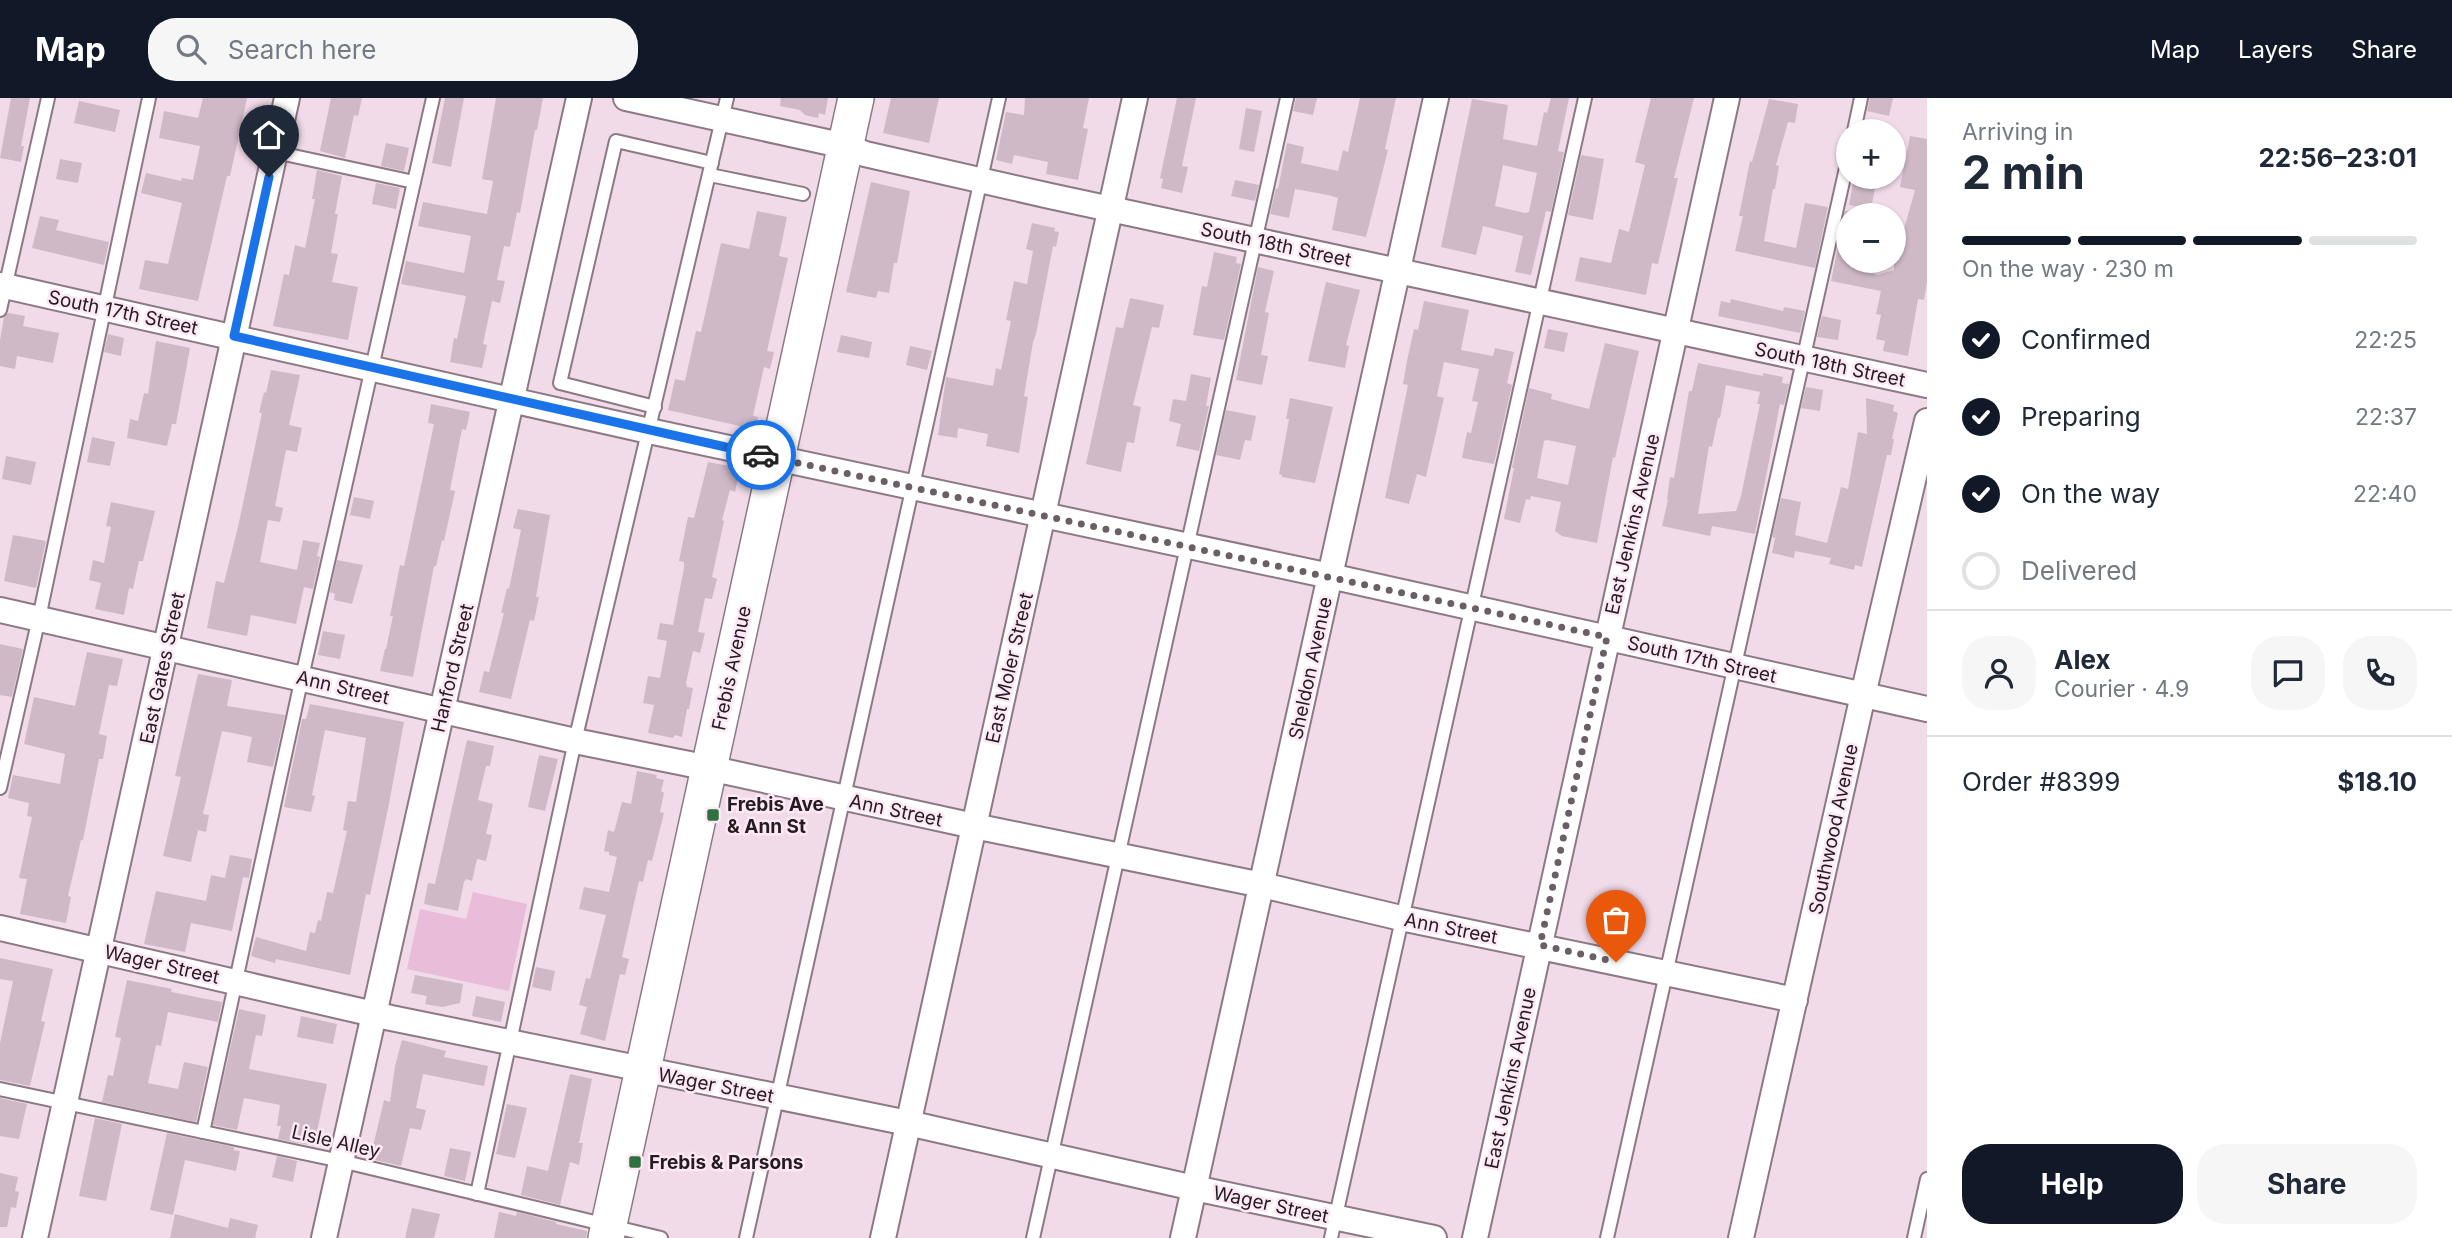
<!DOCTYPE html>
<html lang="en">
<head>
<meta charset="utf-8">
<style>
	body { margin:0; font-family:Inter,sans-serif; background:#f6f6f7; color:#1f2937; height:100vh; display:flex; flex-direction:column; font-size:26px; white-space:nowrap }
	* { box-sizing:border-box; margin:0 }
	p { font-size:23px; color:#747a83 }
	.icon { flex:none; width:38px; height:38px; fill:none; stroke:currentColor; stroke-width:2; stroke-linecap:round; stroke-linejoin:round }
	.map { position:relative; flex:1; overflow:hidden }
	.panel { display:flex; flex-direction:column; background:#fff; width:525px }
	.panel>* { flex:none }
	.buttons { position:absolute; left:1836px; top:21px; display:grid; gap:14px }
	.buttons a { display:grid; place-items:center; width:70px; height:70px; border-radius:50%; background:#fff; box-shadow:0 2px 5px #0004; font-size:35px }
	.pin { position:absolute; display:grid; place-items:center; width:60px; height:60px; color:#fff; margin:-72px -30px; border-radius:50% 50% 50% 0; rotate:-45deg; box-shadow:0 0 7px #0007 }
	.pin .icon { rotate:45deg }
	.courier { position:absolute; display:grid; place-items:center; width:70px; height:70px; margin:-35px; border:5px solid #1a73e8; border-radius:50%; background:#fff; color:#222; box-shadow:0 2px 9px #0007 }
	.head em { font-style:normal; font-weight:700 }
	.head div { display:flex; flex-direction:column-reverse }
	.head { display:flex; align-items:center; justify-content:space-between; height:119px; padding:0 35px }
	h1 { font-size:46px; font-weight:700; line-height:52px }
	.bar { display:grid; grid-template-columns:repeat(4,1fr); gap:10px 7px; align-content:center; height:84px; padding:0 35px }
	.bar i { height:9px; border-radius:5px; background:#e0e1e3 }
	.bar .current { background:#111827 }
	.bar p { grid-column:span 4 }
	.line { display:flex; align-items:center; gap:18px; padding:0 35px; border-top:2px solid #e0e1e3 }
	.line div { flex:1 }
	.round { display:grid; place-items:center; flex:none; width:74px; height:74px; border-radius:28px; background:#f6f6f7 }
	ol { padding:0 35px; list-style:none }
	li { display:flex; align-items:center; gap:21px; height:77px }
	li p { margin-inline-start:auto }
	li .icon { padding:7px; border-radius:50%; background:#111827; color:#fff; stroke-width:4 }
	li:last-child { color:#747a83 }
	li i { width:38px; height:38px; border:4px solid #e0e1e3; border-radius:50% }
	.button { display:flex; gap:14px; margin-top:auto; padding:14px 35px }
	.button a { flex:1; height:80px; border-radius:28px; background:#111827; color:#fff; font-size:28px; font-weight:700; line-height:80px; text-align:center }
	.button a+a { background:#f6f6f7; color:#1f2937 }
	header { display:flex; align-items:center; gap:42px; box-sizing:border-box; height:98px; padding:0 35px; background:#111827; color:#fff }
	header strong { font-size:33px }
	nav { display:flex; gap:38px; margin-inline-start:auto; font-size:24px }
	.search { width:490px; height:63px; background:#f6f6f7; display:flex; align-items:center; gap:18px; box-sizing:border-box; padding:0 24px; border-radius:28px; color:#747a83; font-size:26px }
	main { display:flex; flex:1; min-height:0 }
	.map>svg:first-child { display:block }
	.green { fill:#e9bcd9 }
	.building { fill:#cfb9c7; fill-rule:evenodd }
	.lines { fill:none; stroke-linecap:round; stroke-linejoin:round }
	.lane-casing { stroke:#8d7986; stroke-width:16 }
	.street-casing { stroke:#8d7986; stroke-width:28 }
	.secondary-casing { stroke:#8d7986; stroke-width:38 }
	.lane { stroke:#fff; stroke-width:12 }
	.street { stroke:#fff; stroke-width:24 }
	.secondary { stroke:#fff; stroke-width:35 }
	.done { stroke:#6b5f67; stroke-width:7; stroke-dasharray:0 12.6 }
	.route { stroke:#1a73e8; stroke-width:9 }
	.poi-dot { fill:#2d723e; stroke:#fee8f6; stroke-width:2.5 }
	.labels { text-anchor:middle; stroke-width:5; stroke-linejoin:round; paint-order:stroke }
	.street-label { font-size:19px; fill:#231c21; stroke:#fee8f6 }
	.poi-label { font-size:19px; font-weight:bold; fill:#231c21; stroke:#fee8f6; text-anchor:start }
</style>
</head>
<body>
<header>
<strong>Map</strong>
<div class="search"><svg class="icon" aria-label="search" viewBox="0 0 24 24"><circle cx="10" cy="10" r="6"/><path d="M15 15l6 6"/></svg>Search here</div>
<nav><a>Map</a><a>Layers</a><a>Share</a></nav>
</header>
<main>
<div class="map">
<svg width="1927" height="1140" viewBox="0 0 1927 1140">
	<rect width="100%" height="100%" fill="#f1dbe9"/>
	<!-- green -->
	<path class="green" d="M473,794L527,806L509,893L407,871L420,811L466,821Z"/>
	<!-- building -->
	<g class="building">
		<path d="M11,0H30L21,48H24L21,64L0,60Z"/>
		<path d="M203,0H247L230,78H227L198,203L139,191L145,162L168,166L182,105L141,95L146,75L181,83L182,80L193,82L200,48L159,40L164,13L198,20Z"/>
		<path d="M331,0H362L358,18L354,17L345,60L320,53Z"/>
		<path d="M445,0H464L451,69L432,65Z"/>
		<path d="M496,0H543L537,32H535L520,115L517,114L510,149L504,148L497,182L505,183L500,205L492,203L483,246L487,247L482,270L450,264L454,240L457,241L466,198L401,186L406,163L464,175L471,138L418,128L423,104L487,116L493,83L482,81Z"/>
		<path d="M781,0H828L825,17L819,15L818,20L805,17L800,12L780,8Z"/>
		<path d="M891,0H939L929,45L883,35Z"/>
		<path d="M1025,0H1089L1083,30L1088,31L1078,82L1046,76L1048,64L1014,57L1012,66L996,62L1006,14L1024,17Z"/>
		<path d="M1177,0H1196L1182,68L1188,69L1182,95L1161,90L1163,81L1160,80Z"/>
		<path d="M1296,0H1317L1313,17L1293,13Z"/>
		<path d="M1360,0H1396L1385,51L1388,52L1366,139L1332,132L1338,100L1328,97L1295,91L1289,120L1270,116L1276,90L1278,91L1287,45L1304,49L1301,65L1338,73L1343,52L1348,54Z"/>
		<path d="M1551,0H1569L1558,53L1564,54L1551,114L1546,113L1531,177L1515,174L1523,138L1483,128L1476,157L1441,149L1472,1L1508,7L1503,41L1537,48L1544,14L1547,15ZM1503,67L1537,75L1529,114L1525,115L1495,108Z"/>
		<path d="M1651,0H1694L1674,80H1678L1658,166L1652,165L1646,197L1575,183L1580,159L1611,165L1619,131L1629,134L1645,67L1635,64Z"/>
		<path d="M1870,0H1893L1889,18L1867,13Z"/>
		<path d="M1769,1L1798,6L1795,25L1788,24L1776,67L1779,68L1775,91H1773L1764,143L1796,150L1805,105L1828,109L1815,170L1735,153L1743,118H1739L1750,63L1752,64Z"/>
		<path d="M79,3L120,12L115,34L74,25Z"/>
		<path d="M1246,10L1262,13L1254,54L1239,51Z"/>
		<path d="M1910,38L1927,41V184L1924,202L1918,201L1908,258L1883,253L1885,243L1876,241L1881,217L1876,216L1881,193L1831,183L1845,113H1848V163H1860L1858,170L1878,177L1894,172V148L1899,149L1915,92L1900,89Z"/>
		<path d="M386,45L409,50L404,73L381,68Z"/>
		<path d="M1581,57L1604,61L1593,122L1568,117Z"/>
		<path d="M60,61L82,65L78,85L56,81Z"/>
		<path d="M317,72L342,78L335,116H338L331,155L338,156L332,184L358,189L348,242L273,228L284,176L289,177L295,147L305,150L315,101H312Z"/>
		<path d="M1854,79H1877L1871,111L1849,107Z"/>
		<path d="M1235,82L1259,87L1255,103L1231,98Z"/>
		<path d="M871,84L910,93L897,165H894L889,195L878,193L876,200L846,194Z"/>
		<path d="M376,85L400,90L396,111L372,106Z"/>
		<path d="M757,113L787,119L779,158L788,160L767,253L774,254L770,271L764,269L753,318L758,319L754,339L738,336L740,328L668,312L675,281L685,283L696,233L701,234L721,145L749,151Z"/>
		<path d="M40,118L59,122L56,132L109,144L104,167L32,150Z"/>
		<path d="M1032,125L1055,130L1054,133L1059,134L1056,149L1053,148L1036,236L1033,244L1024,298L1028,299L1019,355L986,348L988,336L958,330L957,340L938,337L946,279L993,288L996,270L1001,272L1011,223L1006,222L1014,183L1027,186L1033,153L1026,151Z"/>
		<path d="M1214,154L1237,159L1236,165L1241,166L1224,242L1193,237L1202,188L1207,189Z"/>
		<path d="M1258,169L1274,173L1265,214L1269,215L1261,257L1268,258L1262,287L1236,282Z"/>
		<path d="M1326,184L1360,192L1346,247L1349,248L1345,270L1308,263Z"/>
		<path d="M1130,200L1164,207L1159,230L1152,229L1133,307L1141,309L1134,345L1127,344L1121,374L1086,366L1116,229L1123,230Z"/>
		<path d="M1731,201L1783,213L1784,209L1805,213L1800,235L1718,218L1721,203L1730,205Z"/>
		<path d="M1424,203L1469,212L1461,252L1493,258L1495,250L1514,254L1507,285L1512,287L1494,366L1462,360L1467,334L1471,335L1478,304L1472,303L1479,271L1444,264L1437,298L1444,300L1429,365L1426,379L1417,376L1409,406L1385,400L1408,287L1403,286L1407,263L1414,231L1418,232Z"/>
		<path d="M8,215L25,218L23,228L59,235L53,265L17,258L15,271L0,268V242L4,219Z"/>
		<path d="M1822,218L1841,222L1838,242L1817,239Z"/>
		<path d="M1548,231L1568,235L1564,254L1544,250Z"/>
		<path d="M108,236L124,240L121,258L104,254Z"/>
		<path d="M841,237L872,244L869,260L837,254Z"/>
		<path d="M156,243L190,250L176,326H172L167,348L127,340L130,321L138,323L144,295L148,296Z"/>
		<path d="M1605,245L1639,253L1615,360L1613,359L1597,445L1562,438L1555,433L1561,404L1531,398L1530,402L1526,401L1520,425L1504,421L1514,370H1512L1529,290L1552,296L1551,301L1589,311ZM1547,342L1576,348L1568,387L1537,380L1544,343Z"/>
		<path d="M910,248L932,253L927,272L906,267Z"/>
		<path d="M1698,265L1763,278V275L1783,279L1782,285L1789,286L1784,307L1780,306L1755,436L1712,428L1710,438L1662,428L1668,402L1667,401L1670,379L1674,380L1689,293H1692ZM1726,287L1760,294L1757,306H1760L1741,398L1736,413L1698,416L1709,348L1712,349L1718,320H1720Z"/>
		<path d="M271,272L300,277L289,327L302,330L297,354L286,352L275,408L283,410L280,424L268,422L260,464L297,472L303,442L320,445L317,458L320,459L313,491L304,489L296,526L251,517L247,538L207,530L216,483L224,485L238,429L262,315H259L264,294L266,295Z"/>
		<path d="M1191,276L1211,280L1206,308H1209L1199,353L1176,348L1181,326L1169,323L1173,301L1186,303Z"/>
		<path d="M1806,289L1823,292L1820,313L1801,310Z"/>
		<path d="M1290,300L1333,309L1315,385L1282,379V377L1279,376L1289,321H1286Z"/>
		<path d="M1866,300L1894,307L1893,313L1898,315L1892,341H1894L1891,357H1887L1862,469L1855,467L1854,472L1829,466L1831,460L1795,453L1794,460L1772,455L1775,440L1772,439L1781,400L1801,404L1795,437L1827,445L1841,389L1848,391L1858,334L1867,336Z"/>
		<path d="M431,306L470,314L466,332L462,331L450,392L455,393L444,443L442,442L436,468H434L413,579L380,573L385,551H386L393,518H390L400,467L404,468L410,440L434,326L428,325Z"/>
		<path d="M1226,312L1256,318L1251,343L1245,342L1240,362L1216,357Z"/>
		<path d="M92,339L115,344L110,368L87,364Z"/>
		<path d="M6,358L36,364L31,387L2,381Z"/>
		<path d="M708,364L740,370L735,394L730,392L722,422L724,423L712,479L717,481L712,501L705,500L698,534L705,535L700,555L693,553L686,585L687,589L693,590L689,611H687L682,639L675,637L673,640L648,635L654,607L643,605L648,578L660,580L667,543L657,541L660,525L673,527L684,470V464L679,463L688,419L694,420Z"/>
		<path d="M354,399L374,403L370,421L350,417Z"/>
		<path d="M111,404L155,413L143,463H139L133,491L129,490L124,517L95,511L101,485L89,482L93,462L104,465L111,429L106,428Z"/>
		<path d="M518,411L550,417L536,499H539L534,523L530,522L511,601L479,594L484,573L489,574L504,515H501L507,490L509,491L521,432L513,430Z"/>
		<path d="M13,437L46,443L36,490L4,483Z"/>
		<path d="M337,462L363,467L352,506L334,502L335,496L330,494Z"/>
		<path d="M323,533L345,537L340,561L318,557Z"/>
		<path d="M0,546L23,551L12,599L0,597Z"/>
		<path d="M87,554L123,561L117,588L109,587L99,636L107,638L103,661H99L83,742H81L68,798L71,799L66,825L20,816L27,781L19,780L32,719L27,718L29,705L8,700L13,677L60,686L65,656L24,646L34,599L75,608Z"/>
		<path d="M198,576L232,582L227,608L285,617L273,669L247,664L252,639L222,633L203,716L209,717L206,734L198,732L191,764L163,758L181,679L175,678Z"/>
		<path d="M310,606L404,624L389,706L370,797L366,796L350,877L276,861L275,865L251,858L256,839L306,853L310,834L315,835L318,822L321,823L327,794L333,795L347,733L343,732L348,703L356,704L366,640L325,632L312,697L315,698L311,714L284,709L302,621H306Z"/>
		<path d="M467,642L494,648L490,668H486L478,702L493,706L486,736L492,737L486,763L477,761L472,783L466,781L464,784L458,813L424,806L428,785L435,786Z"/>
		<path d="M539,657L558,661L545,713L528,709Z"/>
		<path d="M637,673L657,677L656,680L664,682L661,693L664,695L660,714L664,715L652,763L648,762L643,784L639,783L622,859L629,861L625,877L620,876L605,943L580,936L587,909L579,907L586,880L590,881L606,817L579,811L584,789L609,794L617,759L609,757V754L604,753L608,732L614,734L622,704L631,706Z"/>
		<path d="M230,757L252,761L249,780L243,779L232,833L191,825L185,854L144,846L156,793L206,803L211,777L225,780Z"/>
		<path d="M0,860L53,871L41,923L45,924L30,988L0,982V945L13,883L0,881Z"/>
		<path d="M536,869L555,873L551,893L532,889Z"/>
		<path d="M415,877L463,886L460,905L442,909L425,906L427,898L411,895Z"/>
		<path d="M127,882L172,891L171,894L222,904L218,924L168,914L161,948L156,947L148,985L178,991L184,964L208,969L196,1024L102,1004L108,977L113,978L121,940L115,939Z"/>
		<path d="M476,898L505,904L501,924L472,918Z"/>
		<path d="M239,911L266,917L262,938L256,937L249,971L327,986L314,1048L278,1041L281,1028H277L280,1007L244,1000L237,1032L213,1027Z"/>
		<path d="M301,918L337,926L333,946L297,939Z"/>
		<path d="M402,942L446,953L444,959L488,968L484,988L423,976L416,1010L426,1012L421,1032L410,1030L401,1068L370,1061L384,1002L390,1004L395,968Z"/>
		<path d="M570,976L592,981L579,1045H583L579,1067L570,1064L560,1107L521,1097L527,1068L548,1073Z"/>
		<path d="M0,1000L27,1006L19,1041L0,1038Z"/>
		<path d="M507,1006L527,1010L515,1060L496,1056Z"/>
		<path d="M95,1020L122,1026L106,1103L79,1098Z"/>
		<path d="M167,1035L234,1049V1052L240,1053L236,1073L185,1062L173,1117L150,1112Z"/>
		<path d="M450,1050L471,1054L465,1083L444,1078Z"/>
		<path d="M277,1058L297,1063L293,1084L272,1079Z"/>
		<path d="M0,1075L18,1079L15,1093L19,1094L16,1110L11,1109L7,1129H0Z"/>
		<path d="M412,1110L440,1116L434,1140H405Z"/>
		<path d="M499,1114L516,1118L517,1114L556,1124V1126L587,1133L586,1140H494Z"/>
		<path d="M175,1116L228,1130L230,1120L258,1127L255,1140H170Z"/>
	</g>
	<g class="lines">
		<defs>
			<g id="lane">
				<path d="M1854,33L1861,0"/>
				<path d="M275,54L414,84"/>
				<path d="M710,77L803,96"/>
				<path d="M0,212L48,0"/>
				<path d="M655,309L560,285L616,43L712,65"/>
				<path d="M0,690L39,520L149,0"/>
				<path d="M0,991L341,1063L661,1140"/>
				<path d="M203,1034L302,579L433,0"/>
				<path d="M477,1096L575,643L727,0"/>
				<path d="M746,1140L999,0"/>
				<path d="M1033,1140L1287,0"/>
				<path d="M1331,1140L1585,0"/>
				<path d="M1607,1140L1848,61"/>
				<path d="M1914,1140L1927,1081"/>
			</g>
			<g id="street">
				<path d="M626,0L845,48L865,56L1050,98L1927,287"/>
				<path d="M0,187L649,333L1330,478L1927,611"/>
				<path d="M0,512L575,643L709,670L974,728L1262,787L1401,820L1795,902"/>
				<path d="M0,830L391,920L908,1025L1194,1090L1434,1140"/>
				<path d="M35,1140L287,0"/>
				<path d="M324,1140L579,0"/>
				<path d="M883,1140L1135,0"/>
				<path d="M1183,1140L1436,0"/>
				<path d="M1475,1140L1727,0"/>
				<path d="M1741,1140L1863,597L1927,323"/>
			</g>
			<path id="secondary" d="M606,1140L856,0"/>
		</defs>
		<!-- lane casing -->
		<use href="#lane" class="lane-casing"/>
		<!-- street casing -->
		<use href="#street" class="street-casing"/>
		<!-- secondary casing -->
		<use href="#secondary" class="secondary-casing"/>
		<!-- lane -->
		<use href="#lane" class="lane"/>
		<!-- street -->
		<use href="#street" class="street"/>
		<!-- secondary -->
		<use href="#secondary" class="secondary"/>
	</g>
	<g class="lines">
		<!-- done -->
		<path class="done" d="M761,357L1607,539L1540,847L1616,864"/>
		<!-- route -->
		<path class="route" d="M269,79L234,238L761,357"/>
	</g>
	<!-- markers -->
	<g class="poi-dot">
		<rect x="706" y="710" width="14" height="14" rx="3.5"/>
		<rect x="628" y="1057" width="14" height="14" rx="3.5"/>
	</g>
	<g class="labels">
		<!-- street labels -->
		<g class="street-label">
			<text transform="translate(1276 146) rotate(12)" y="7">South 18th Street</text>
			<text transform="translate(123 214) rotate(12)" y="7">South 17th Street</text>
			<text transform="translate(1830 266) rotate(12)" y="7">South 18th Street</text>
			<text transform="translate(1632 426) rotate(-77)" y="7">East Jenkins Avenue</text>
			<text transform="translate(1702 561) rotate(13)" y="7">South 17th Street</text>
			<text transform="translate(162 570) rotate(-78)" y="7">East Gates Street</text>
			<text transform="translate(452 570) rotate(-77)" y="7">Hanford Street</text>
			<text transform="translate(731 570) rotate(-78)" y="7">Frebis Avenue</text>
			<text transform="translate(1009 570) rotate(-77)" y="7">East Moler Street</text>
			<text transform="translate(1310 570) rotate(-78)" y="7">Sheldon Avenue</text>
			<text transform="translate(343 589) rotate(13)" y="7">Ann Street</text>
			<text transform="translate(896 712) rotate(12)" y="7">Ann Street</text>
			<text transform="translate(1833 731) rotate(-78)" y="7">Southwood Avenue</text>
			<text transform="translate(1451 830) rotate(11)" y="7">Ann Street</text>
			<text transform="translate(162 866) rotate(13)" y="7">Wager Street</text>
			<text transform="translate(1510 980) rotate(-78)" y="7">East Jenkins Avenue</text>
			<text transform="translate(716 987) rotate(11)" y="7">Wager Street</text>
			<text transform="translate(336 1043) rotate(13)" y="7">Lisle Alley</text>
			<text transform="translate(1271 1106) rotate(12)" y="7">Wager Street</text>
		</g>
		<!-- poi labels -->
		<g class="poi-label">
			<text x="727" y="713">Frebis Ave<tspan x="727" dy="22">&amp; Ann St</tspan></text>
			<text x="649" y="1071">Frebis &amp; Parsons</text>
		</g>
	</g>
</svg>
<div class="buttons">
<a>+</a>
<a>−</a>
</div>
<div class="pin" style="left:1616px;top:864px;background:#ea580c"><svg class="icon" aria-label="bag" viewBox="0 0 24 24"><path d="M5 8h14l-1 12H6zM9 8a3 3 0 0 1 6 0"/></svg></div>
<div class="pin" style="left:269px;top:79px;background:#1f2937"><svg class="icon" aria-label="home" viewBox="0 0 24 24"><path d="M3 11l9-7 9 7M6 9v11h12V9"/></svg></div>
<div class="courier" style="left:761px;top:357px"><svg class="icon" aria-label="car" viewBox="0 0 24 24"><path d="M5 17H2v-5l4-1 3-4h7l3 4 3 1v5h-3M9 17h6M6 11h13"/><circle cx="7" cy="17" r="2"/><circle cx="17" cy="17" r="2"/></svg></div>
</div>
<section class="panel">
<div class="head"><div><h1>2 min</h1><p>Arriving in</p></div><em>22:56–23:01</em></div>
<div class="bar"><i class="current"></i><i class="current"></i><i class="current"></i><i></i><p>On the way · 230 m</p></div>
<ol>
<li><svg class="icon" aria-label="check" viewBox="0 0 24 24"><path d="M5 12l5 5 9-10"/></svg>Confirmed<p>22:25</p></li>
<li><svg class="icon" aria-label="check" viewBox="0 0 24 24"><path d="M5 12l5 5 9-10"/></svg>Preparing<p>22:37</p></li>
<li><svg class="icon" aria-label="check" viewBox="0 0 24 24"><path d="M5 12l5 5 9-10"/></svg>On the way<p>22:40</p></li>
<li><i></i>Delivered</li>
</ol>
<div class="line" style="height:126px"><a class="round"><svg class="icon" aria-label="person" viewBox="0 0 24 24"><circle cx="12" cy="8" r="4"/><path d="M4 21q1-7 8-7t8 7"/></svg></a><div><b>Alex</b><p>Courier · 4.9</p></div><a class="round"><svg class="icon" aria-label="chat" viewBox="0 0 24 24"><path d="M4 5h16v11H9l-5 4z"/></svg></a><a class="round"><svg class="icon" aria-label="phone" viewBox="0 0 24 24"><path d="M5 4h4l2 5-3 2q2 4 5 5l2-3 5 2v4C11 20 4 13 5 4z"/></svg></a></div>
<div class="line" style="height:91px"><div>Order #8399</div><b>$18.10</b></div>
<div class="button"><a>Help</a><a>Share</a></div>
</section>
</main>
</body>
</html>
